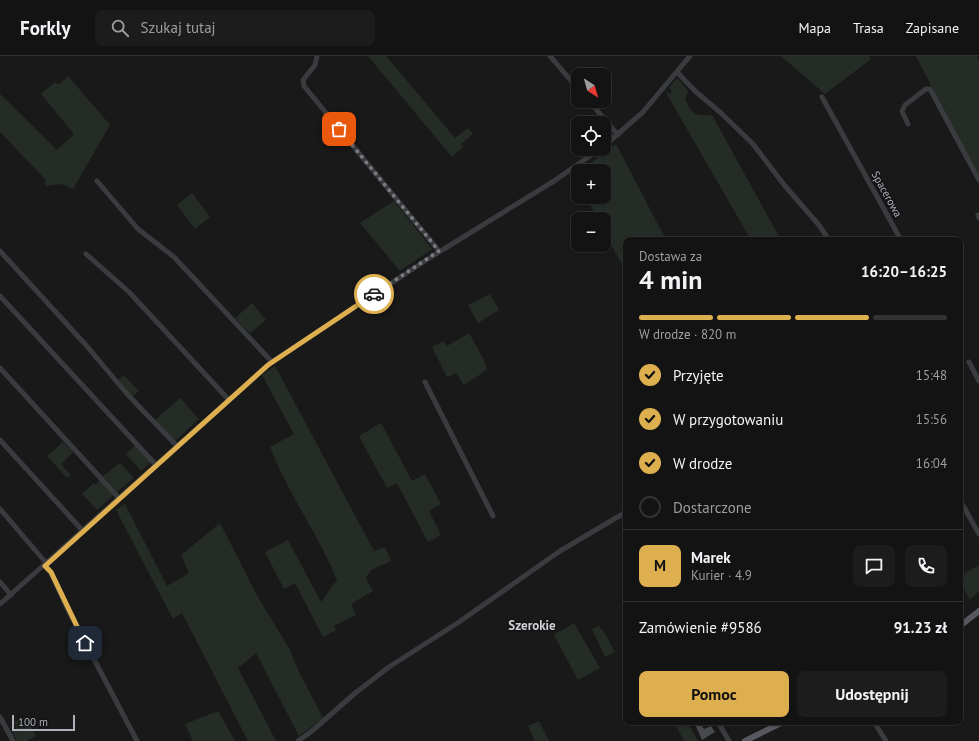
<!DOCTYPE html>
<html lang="pl">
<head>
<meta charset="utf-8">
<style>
	body { margin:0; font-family:"PT Sans",sans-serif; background:#1c1c1d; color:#f1f3f6; height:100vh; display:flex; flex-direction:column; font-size:15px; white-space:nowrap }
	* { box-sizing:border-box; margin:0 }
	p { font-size:13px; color:#9d9ea0 }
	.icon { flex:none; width:22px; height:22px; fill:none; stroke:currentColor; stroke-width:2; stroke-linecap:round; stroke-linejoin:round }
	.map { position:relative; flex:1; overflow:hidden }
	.side { position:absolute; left:623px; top:181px; width:340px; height:488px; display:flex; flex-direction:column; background:#131314; border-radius:8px; box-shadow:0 1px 3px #0004,0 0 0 1px #323234 }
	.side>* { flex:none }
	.needle { width:26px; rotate:143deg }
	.buttons { position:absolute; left:571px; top:12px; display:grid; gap:8px }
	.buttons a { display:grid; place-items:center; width:40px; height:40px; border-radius:8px; background:#131314; box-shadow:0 1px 3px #0004,0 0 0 1px #323234; font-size:20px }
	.scale { position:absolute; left:12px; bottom:10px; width:63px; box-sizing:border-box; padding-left:4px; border:2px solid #adb0b9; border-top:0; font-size:11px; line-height:14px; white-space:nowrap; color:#adb0b9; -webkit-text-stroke:3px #141416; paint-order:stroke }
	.pin { position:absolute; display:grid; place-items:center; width:34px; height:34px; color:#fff; margin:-17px; border-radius:8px; box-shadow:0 2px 6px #0006 }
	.courier { position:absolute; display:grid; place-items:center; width:40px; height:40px; margin:-20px; border:3px solid #deaf4e; border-radius:50%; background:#fff; color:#222; box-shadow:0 1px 5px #0007 }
	.head em { font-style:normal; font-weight:700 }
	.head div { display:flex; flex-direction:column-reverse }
	.head { display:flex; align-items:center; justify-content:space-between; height:68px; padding:0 16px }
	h1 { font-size:26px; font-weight:700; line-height:30px }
	.bar { display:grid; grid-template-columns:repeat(4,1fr); gap:6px 4px; align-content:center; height:48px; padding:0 16px }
	.bar i { height:5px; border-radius:3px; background:#323234 }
	.bar .current { background:#deaf4e }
	.bar p { grid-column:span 4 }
	.line { display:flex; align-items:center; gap:10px; padding:0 16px; border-top:1px solid #323234 }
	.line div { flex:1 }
	.round { display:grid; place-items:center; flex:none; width:42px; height:42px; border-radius:8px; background:#1c1c1d }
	ol { padding:0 16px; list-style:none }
	li { display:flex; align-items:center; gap:12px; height:44px }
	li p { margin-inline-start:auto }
	li .icon { padding:4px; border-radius:50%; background:#deaf4e; color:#111; stroke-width:4 }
	li:last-child { color:#9d9ea0 }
	li i { width:22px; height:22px; border:2px solid #323234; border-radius:50% }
	.cta { display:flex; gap:8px; margin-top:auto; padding:8px 16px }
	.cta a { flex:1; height:46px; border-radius:8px; background:#deaf4e; color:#111; font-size:16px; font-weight:700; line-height:46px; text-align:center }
	.cta a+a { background:#1c1c1d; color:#f1f3f6 }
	header { display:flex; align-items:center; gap:24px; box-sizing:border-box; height:56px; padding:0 20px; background:#131314; border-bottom:1px solid #323234 }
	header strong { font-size:19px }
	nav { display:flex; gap:22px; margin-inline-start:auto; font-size:14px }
	.search { width:280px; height:36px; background:#1c1c1d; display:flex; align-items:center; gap:10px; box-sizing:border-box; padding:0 14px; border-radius:8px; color:#9d9ea0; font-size:15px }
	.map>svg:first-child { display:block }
	.green { fill:#252c26 }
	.building { fill:#48494d }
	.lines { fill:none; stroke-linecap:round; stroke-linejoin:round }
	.minor { stroke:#3a3b3f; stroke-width:5 }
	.major { stroke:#57585e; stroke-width:6 }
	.done { stroke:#797b81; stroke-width:4; stroke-dasharray:0 7.2 }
	.route { stroke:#deaf4e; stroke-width:5 }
	.labels { text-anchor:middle; stroke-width:3; stroke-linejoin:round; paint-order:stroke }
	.street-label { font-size:11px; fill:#adb0b9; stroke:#141416 }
	.quarter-label { font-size:13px; font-weight:bold; fill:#cdcfd5; stroke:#141416 }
</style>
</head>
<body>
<header>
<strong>Forkly</strong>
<div class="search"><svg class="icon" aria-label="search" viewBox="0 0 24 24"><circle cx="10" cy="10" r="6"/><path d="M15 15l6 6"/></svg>Szukaj tutaj</div>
<nav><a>Mapa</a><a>Trasa</a><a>Zapisane</a></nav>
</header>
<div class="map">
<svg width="979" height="685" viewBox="0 0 979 685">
	<rect width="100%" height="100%" fill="#19191a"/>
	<!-- green -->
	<g class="green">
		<path d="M368,0H386L455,82L468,72L473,78L461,88L463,91L452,101Z"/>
		<path d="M781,0H869L871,3L825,38Z"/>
		<path d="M916,0H977L979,5V124Z"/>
		<path d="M68,20L110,69L73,133L62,128L46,130L45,123L0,76V38L57,94L74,78L41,38L54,27L60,28Z"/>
		<path d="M677,22L688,35L685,43C692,59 696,60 712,59L781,184H751L665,35L670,38L672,35L669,32Z"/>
		<path d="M616,88L666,184H626V216L604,175V163H598L586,141H604V115H580Z"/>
		<path d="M192,137L210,161L195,173L177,149Z"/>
		<path d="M394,145L432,193L400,215L360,167Z"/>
		<path d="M490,238L499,254L478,267L468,249Z"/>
		<path d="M252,247L266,264L250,277L235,262Z"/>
		<path d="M469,277L484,304L487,313C480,320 472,323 464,329L456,317L447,321L432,291L443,285L447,290Z"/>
		<path d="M275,310L374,495L385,491L391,505L371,514L366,522L373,535L351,548L356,559L334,570L336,574L323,581L295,527L284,533L265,496L288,484L321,546L337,524C318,478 288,437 270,391L294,378L262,319Z"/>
		<path d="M124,319L139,335L132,341L117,325Z"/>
		<path d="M180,342L199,363L174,386L155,364Z"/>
		<path d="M381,367L412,425L425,418L441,448L429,455L441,479L428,486L397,427L387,432L359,380Z"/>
		<path d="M63,386L73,396L61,408L71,419L67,422L47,400Z"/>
		<path d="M136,389L151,406L141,415L126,398Z"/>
		<path d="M120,407L134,422L117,436L103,420Z"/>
		<path d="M100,424L114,439L97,454L82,438L94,427L96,429Z"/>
		<path d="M125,448L167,530L189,517L181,499L220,467L259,543L289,592L299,616L323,662L299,680L256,597L238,612L276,685H248L182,557L173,563L116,454Z"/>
		<path d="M979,509V535L970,544L960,525V520Z"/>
		<path d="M574,567L600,612L578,624L554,579Z"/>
		<path d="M599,570L606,579L615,596L605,601L592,573Z"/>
		<path d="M218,655L235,685H193L185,668Z"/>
		<path d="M26,661L36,680L26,685H17L11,675L17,672L14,666Z"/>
		<path d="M539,665L549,685H535L528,670Z"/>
		<path d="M674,666H690L688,667L698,685H684Z"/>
	</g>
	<!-- building -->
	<path class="building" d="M699,666L704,673L711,670L715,676L702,684L695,668Z"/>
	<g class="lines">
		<!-- minor -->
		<g class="minor">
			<path d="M317,0L315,9L303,24L304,30L439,195"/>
			<path d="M550,0L578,33"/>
			<path d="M677,16L695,35L721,57L753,88L785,130L819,169L829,184"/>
			<path d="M822,41L901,184"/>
			<path d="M589,45L618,79"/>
			<path d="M908,68L902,55L905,49L926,33H930L979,124"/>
			<path d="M604,90L643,56L690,0"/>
			<path d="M97,125L138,173L174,201L272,306"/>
			<path d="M978,159L979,162"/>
			<path d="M0,195L85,288L128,339L177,390"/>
			<path d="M86,198L129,236L229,344"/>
			<path d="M0,240L156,409"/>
			<path d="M969,306L979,325"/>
			<path d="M0,312L119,442"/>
			<path d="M425,326L493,460"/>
			<path d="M0,384L83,475"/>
			<path d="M960,444L979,478"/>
			<path d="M0,453L47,508"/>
			<path d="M45,510L51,517L66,550L137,685"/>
			<path d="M0,526L11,539"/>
			<path d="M0,548L273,305L431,201L554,125L600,93"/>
			<path d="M0,661L13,685"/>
			<path d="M718,666L729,685"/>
			<path d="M874,666L886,685"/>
			<path d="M298,685L312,675L354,638L389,611L459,566L560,495L626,456"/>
		</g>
		<!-- major -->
		<g class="major">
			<path d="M960,570L979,555"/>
			<path d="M745,685L783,666"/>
		</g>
	</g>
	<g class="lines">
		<!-- done -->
		<path class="done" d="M339,73L439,195L374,238"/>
		<!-- route -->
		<path class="route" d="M85,587L51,516L45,510L268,309L374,238"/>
	</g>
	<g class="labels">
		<!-- street labels -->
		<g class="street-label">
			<text transform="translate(887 138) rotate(61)" y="4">Spacerowa</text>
		</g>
		<!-- quarter labels -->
		<g class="quarter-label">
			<text x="532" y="574">Szerokie</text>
		</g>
	</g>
</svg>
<div class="buttons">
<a><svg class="needle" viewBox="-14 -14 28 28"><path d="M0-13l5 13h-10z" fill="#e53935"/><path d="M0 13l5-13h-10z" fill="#9d9ea0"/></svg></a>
<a><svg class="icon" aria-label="locate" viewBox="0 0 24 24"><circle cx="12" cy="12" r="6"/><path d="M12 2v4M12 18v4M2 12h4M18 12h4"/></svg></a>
<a>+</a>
<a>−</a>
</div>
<div class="scale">100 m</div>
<div class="pin" style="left:339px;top:73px;background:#ea580c"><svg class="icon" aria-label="bag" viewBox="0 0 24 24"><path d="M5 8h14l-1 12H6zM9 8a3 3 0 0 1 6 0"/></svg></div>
<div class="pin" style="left:85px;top:587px;background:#1f2937"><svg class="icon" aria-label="home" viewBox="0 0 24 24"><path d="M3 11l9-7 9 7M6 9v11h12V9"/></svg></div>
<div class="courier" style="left:374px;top:238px"><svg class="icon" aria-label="car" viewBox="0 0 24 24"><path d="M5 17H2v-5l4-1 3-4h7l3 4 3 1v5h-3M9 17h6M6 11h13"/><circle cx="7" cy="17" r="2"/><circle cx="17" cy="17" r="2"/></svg></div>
<section class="side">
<div class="head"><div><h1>4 min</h1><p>Dostawa za</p></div><em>16:20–16:25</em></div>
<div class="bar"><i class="current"></i><i class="current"></i><i class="current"></i><i></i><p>W drodze · 820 m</p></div>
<ol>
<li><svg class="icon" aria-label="check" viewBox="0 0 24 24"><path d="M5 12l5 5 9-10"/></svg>Przyjęte<p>15:48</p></li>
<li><svg class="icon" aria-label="check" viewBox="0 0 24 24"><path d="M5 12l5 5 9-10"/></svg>W przygotowaniu<p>15:56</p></li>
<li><svg class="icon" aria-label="check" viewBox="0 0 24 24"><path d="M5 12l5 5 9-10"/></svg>W drodze<p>16:04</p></li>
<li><i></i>Dostarczone</li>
</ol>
<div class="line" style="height:72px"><b class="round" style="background:#deaf4e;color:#111">M</b><div><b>Marek</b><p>Kurier · 4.9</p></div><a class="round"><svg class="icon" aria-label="chat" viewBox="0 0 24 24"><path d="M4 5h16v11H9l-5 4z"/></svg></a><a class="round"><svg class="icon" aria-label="phone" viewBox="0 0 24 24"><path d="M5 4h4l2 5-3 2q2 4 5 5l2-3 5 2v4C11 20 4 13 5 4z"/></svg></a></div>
<div class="line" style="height:52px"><div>Zamówienie #9586</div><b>91.23 zł</b></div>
<div class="cta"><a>Pomoc</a><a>Udostępnij</a></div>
</section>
</div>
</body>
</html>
